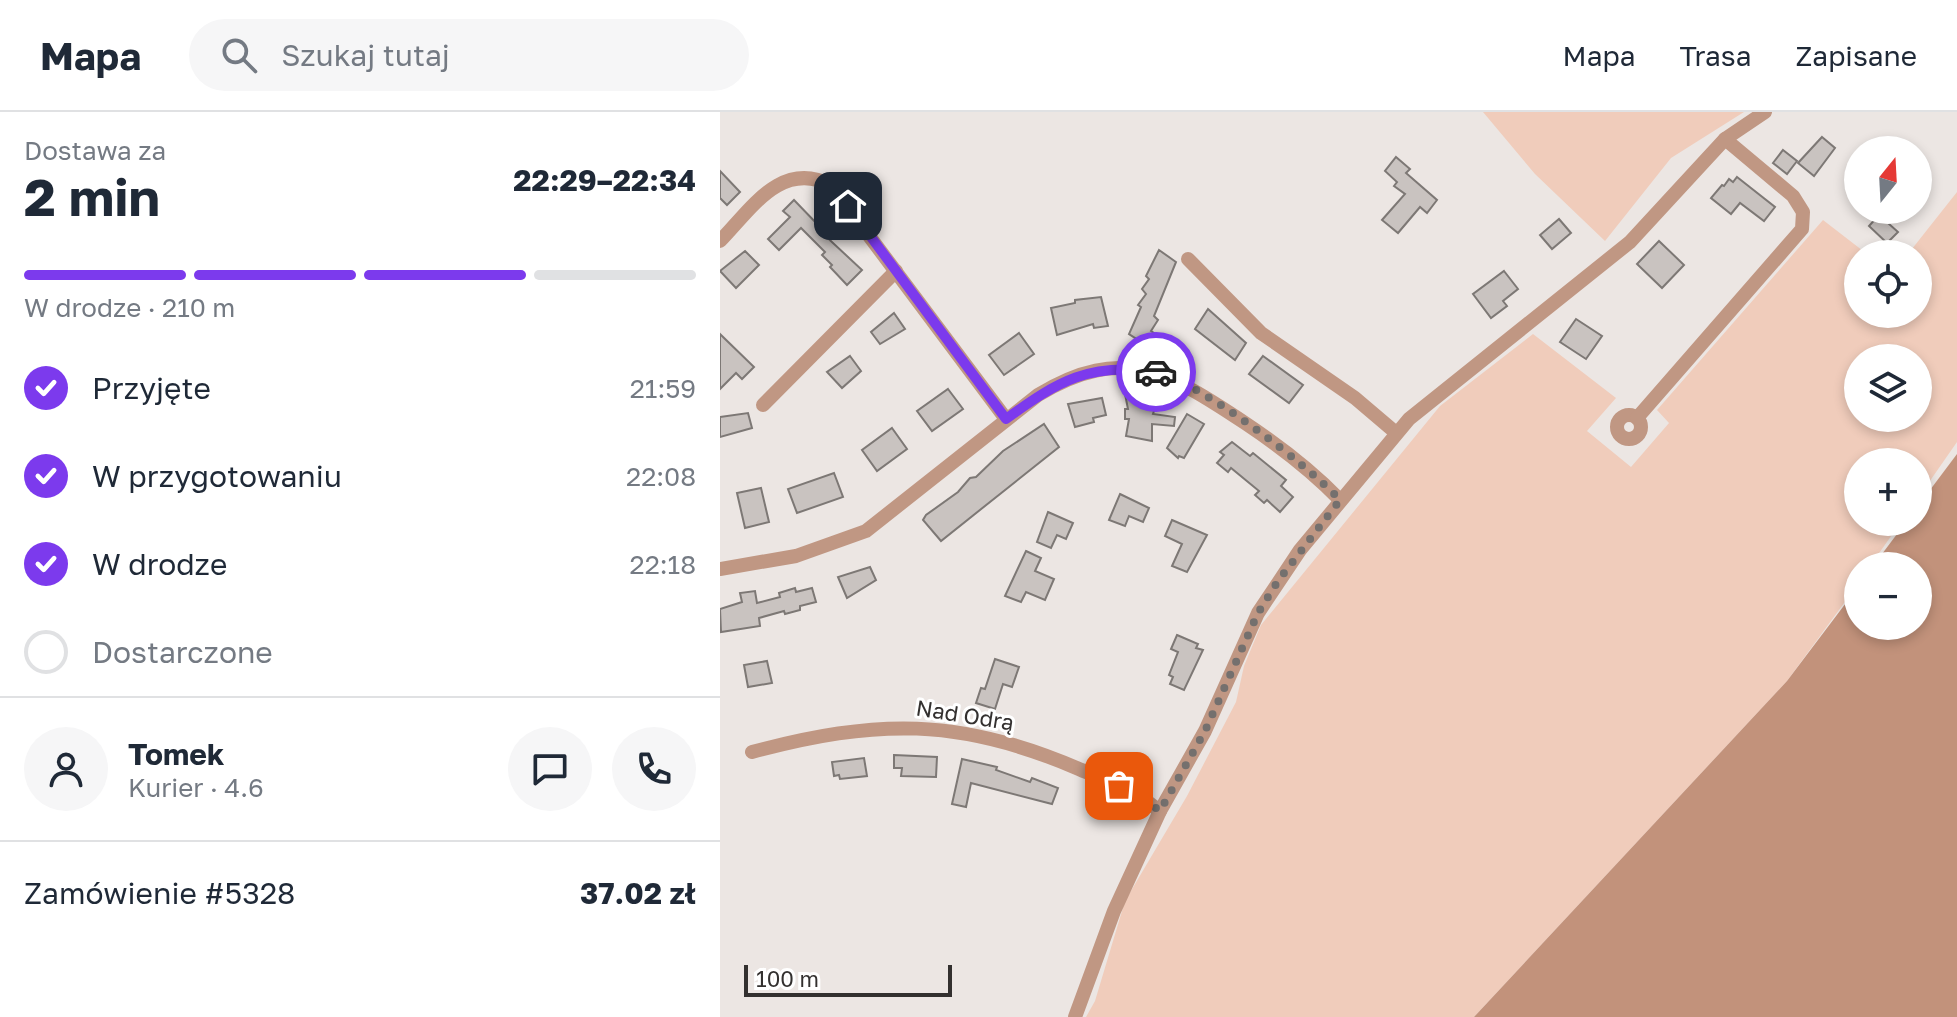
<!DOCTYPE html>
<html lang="pl">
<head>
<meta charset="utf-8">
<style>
	body { margin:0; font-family:"Golos Text",sans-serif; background:#f6f6f7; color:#1f2937; height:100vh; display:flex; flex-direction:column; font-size:30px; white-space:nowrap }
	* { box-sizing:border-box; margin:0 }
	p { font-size:26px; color:#747a83 }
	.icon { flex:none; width:44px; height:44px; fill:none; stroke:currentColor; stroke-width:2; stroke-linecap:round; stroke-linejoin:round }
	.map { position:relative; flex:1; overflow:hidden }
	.panel { display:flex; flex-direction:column; background:#fff; width:720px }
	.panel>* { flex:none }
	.needle { width:52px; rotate:18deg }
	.controls { position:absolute; left:1124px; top:24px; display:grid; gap:16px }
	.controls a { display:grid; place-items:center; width:88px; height:88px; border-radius:50%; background:#fff; box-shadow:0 4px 12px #0003; font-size:40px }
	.scale { position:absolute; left:24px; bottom:20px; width:208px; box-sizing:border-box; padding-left:8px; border:4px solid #33302f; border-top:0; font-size:22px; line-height:28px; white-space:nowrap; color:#33302f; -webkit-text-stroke:6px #fff; paint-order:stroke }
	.pin { position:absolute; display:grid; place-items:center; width:68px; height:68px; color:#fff; margin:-34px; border-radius:16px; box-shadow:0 4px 12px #0006 }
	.courier { position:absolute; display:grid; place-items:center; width:80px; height:80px; margin:-40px; border:6px solid #7c3aed; border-radius:50%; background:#fff; color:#222; box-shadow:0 2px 10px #0007 }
	.summary em { font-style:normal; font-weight:700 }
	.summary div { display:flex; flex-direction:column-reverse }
	.summary { display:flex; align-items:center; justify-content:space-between; height:136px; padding:0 24px }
	h1 { font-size:52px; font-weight:700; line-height:60px }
	.bar { display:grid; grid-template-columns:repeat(4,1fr); gap:12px 8px; align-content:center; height:96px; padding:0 24px }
	.bar i { height:10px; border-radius:6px; background:#e0e1e3 }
	.bar .active { background:#7c3aed }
	.bar p { grid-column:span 4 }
	.line { display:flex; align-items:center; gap:20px; padding:0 24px; border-top:2px solid #e0e1e3 }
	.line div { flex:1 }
	.round { display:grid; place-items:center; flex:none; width:84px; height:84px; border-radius:42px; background:#f6f6f7 }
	ol { padding:0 24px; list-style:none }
	li { display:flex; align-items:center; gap:24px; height:88px }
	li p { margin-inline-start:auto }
	li .icon { padding:8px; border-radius:50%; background:#7c3aed; color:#fff; stroke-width:4 }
	li:last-child { color:#747a83 }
	li i { width:44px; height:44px; border:4px solid #e0e1e3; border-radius:50% }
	header { display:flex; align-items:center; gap:48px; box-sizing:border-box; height:112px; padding:0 40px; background:#fff; border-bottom:2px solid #e0e1e3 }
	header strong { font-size:38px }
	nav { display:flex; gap:44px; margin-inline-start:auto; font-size:28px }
	.search { width:560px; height:72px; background:#f6f6f7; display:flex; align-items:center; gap:20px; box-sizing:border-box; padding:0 28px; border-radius:44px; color:#747a83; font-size:30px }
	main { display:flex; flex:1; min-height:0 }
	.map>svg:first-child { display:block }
	.green { fill:#f0ccbb; fill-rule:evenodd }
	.water { fill:#c2927b }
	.building { fill:#c9c3c0; stroke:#7d7875; stroke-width:2 }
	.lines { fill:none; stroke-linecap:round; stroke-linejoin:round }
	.minor { stroke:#c09783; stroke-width:14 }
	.done { stroke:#74706e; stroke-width:8; stroke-dasharray:0 14.4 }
	.route { stroke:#7c3aed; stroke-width:10 }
	.labels { text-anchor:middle; stroke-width:6; stroke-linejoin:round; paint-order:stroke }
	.street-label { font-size:22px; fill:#33302f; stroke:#fff }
</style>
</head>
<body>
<header>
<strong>Mapa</strong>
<div class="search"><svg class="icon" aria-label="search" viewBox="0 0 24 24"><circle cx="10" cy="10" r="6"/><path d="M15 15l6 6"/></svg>Szukaj tutaj</div>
<nav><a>Mapa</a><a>Trasa</a><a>Zapisane</a></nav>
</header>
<main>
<section class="panel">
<div class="summary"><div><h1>2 min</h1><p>Dostawa za</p></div><em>22:29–22:34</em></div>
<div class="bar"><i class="active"></i><i class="active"></i><i class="active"></i><i></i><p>W drodze · 210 m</p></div>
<ol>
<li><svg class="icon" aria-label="check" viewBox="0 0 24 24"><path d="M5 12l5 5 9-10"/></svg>Przyjęte<p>21:59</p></li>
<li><svg class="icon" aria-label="check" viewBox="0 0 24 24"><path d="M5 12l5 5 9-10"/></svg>W przygotowaniu<p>22:08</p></li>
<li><svg class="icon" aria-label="check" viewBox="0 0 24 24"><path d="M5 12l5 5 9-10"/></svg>W drodze<p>22:18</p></li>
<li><i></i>Dostarczone</li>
</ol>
<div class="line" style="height:144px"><a class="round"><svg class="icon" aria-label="person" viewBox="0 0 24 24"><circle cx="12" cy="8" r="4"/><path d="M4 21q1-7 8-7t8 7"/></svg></a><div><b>Tomek</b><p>Kurier · 4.6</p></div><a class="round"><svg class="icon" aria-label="chat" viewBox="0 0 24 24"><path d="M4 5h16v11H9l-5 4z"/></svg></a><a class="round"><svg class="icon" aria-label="phone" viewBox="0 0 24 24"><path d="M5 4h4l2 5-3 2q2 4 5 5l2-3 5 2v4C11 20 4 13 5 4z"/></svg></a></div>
<div class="line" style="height:104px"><div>Zamówienie #5328</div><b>37.02 zł</b></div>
</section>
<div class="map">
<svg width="1237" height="905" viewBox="0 0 1237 905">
	<rect width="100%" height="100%" fill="#ece6e3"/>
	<!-- green -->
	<g class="green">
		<path d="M763,0H1024L951,46L885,129L815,62Z"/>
		<path d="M1237,80V330L1198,386V350H1138V410H1181L1150,454H1138V472L1067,569L754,905H366L375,889L405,789L467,684L516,590L524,554L541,513L720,294L813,222L896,286L867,319L911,355L949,311L937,298L1103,108L1147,142H1138V202H1198V142H1188ZM1138,246H1198V306H1138Z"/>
	</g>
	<!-- water -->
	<path class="water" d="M1237,342V905H754L1067,569L1138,475V514H1198V454H1153L1186,410H1198V394Z"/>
	<!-- building -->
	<g class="building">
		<path d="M1102,25L1115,36L1094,64L1078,51Z"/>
		<path d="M1063,38L1077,49L1067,62L1053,51Z"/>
		<path d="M676,45L690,57L686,61L717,88L707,101L700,95L678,121L662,108L685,82L674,74L677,70L665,59Z"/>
		<path d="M0,59L20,80L7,93L0,86Z"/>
		<path d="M1017,65L1055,95L1044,109L1020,91L1011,102L991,86L1002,73L1004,74L1009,67L1013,70Z"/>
		<path d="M74,88L101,116L99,118L142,158L127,173L110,155L112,153L102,143L105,140L81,116L59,138L48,127L70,105L63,99Z"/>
		<path d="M1159,103L1178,120L1167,131L1149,114Z"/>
		<path d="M839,107L851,121L832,137L820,123Z"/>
		<path d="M939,129L964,153L942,176L917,152Z"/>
		<path d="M439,138L456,150L434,204L438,208L431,219L434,221L426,233L409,222L421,195L418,193L426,182L422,177L429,167L426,164Z"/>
		<path d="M25,139L39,153L16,176L0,159Z"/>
		<path d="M784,159L798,177L783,189L787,194L771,206L753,182Z"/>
		<path d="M381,185L388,214L374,216L373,212L337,223L331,196L355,191V188Z"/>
		<path d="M488,197L526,231L515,248L475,217Z"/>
		<path d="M174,201L185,217L160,232L151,220Z"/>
		<path d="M856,207L882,224L866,247L840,230Z"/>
		<path d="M299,221L314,242L284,263L269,243Z"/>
		<path d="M0,222L34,255L22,267L16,261L0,277Z"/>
		<path d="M130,244L141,259L122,276L107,260Z"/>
		<path d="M543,244L583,273L569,291L529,262Z"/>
		<path d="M228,277L243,297L212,319L197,299Z"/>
		<path d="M416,280L438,287L433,302L455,305L454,314L432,312V329L406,324L409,307H405V297H408L405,282Z"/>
		<path d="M382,286L386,303L373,306L374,310L355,315L348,292Z"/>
		<path d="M28,301L32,316L0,325V305Z"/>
		<path d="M467,302L484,312L464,346L459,344L458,346L447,336Z"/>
		<path d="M324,312L339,335L221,429L203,408L206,403L238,380L250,366L256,365L283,339Z"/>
		<path d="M172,316L187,337L157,359L142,338Z"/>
		<path d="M512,330L530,344L533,341L566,368L561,374L573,385L560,400L547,388L544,391L535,383L539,379L511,356L508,360L497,351L504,343L500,340Z"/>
		<path d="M114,361L123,385L77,401L68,377Z"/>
		<path d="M41,376L49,410L25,416L17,381Z"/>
		<path d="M400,382L429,396L423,410L409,404L405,414L389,408Z"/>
		<path d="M328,400L353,411L346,427L337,423L331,436L317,430Z"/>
		<path d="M452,408L487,423L467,460L452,454L462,432L445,424Z"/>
		<path d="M306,439L321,446L315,459L334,467L325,488L306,480L301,490L285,484Z"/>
		<path d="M150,455L156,468L127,486L118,465Z"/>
		<path d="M75,476L76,480L92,476L96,490L80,494V498L65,502L64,499L39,506L40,514L1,520L0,497L22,490L20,481L35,479L37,491L60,485L59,481Z"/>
		<path d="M457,523L478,532L476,536L483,538L464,578L450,572L453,565L449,563L458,540L451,537Z"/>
		<path d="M275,547L299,555L292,575L283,572L275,597L256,591L261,576L265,577Z"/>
		<path d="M47,549L52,571L28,575L24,553Z"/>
		<path d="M174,643L217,645L216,665L181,664L182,656H174Z"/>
		<path d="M144,646L147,664L120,667L119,663L114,664L112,650Z"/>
		<path d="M242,647L277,655L276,658L310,670L312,666L338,676L332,692L251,671L246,695L232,692Z"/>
	</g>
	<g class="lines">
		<!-- minor -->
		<g class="minor">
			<path d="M0,129C32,96 61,48 111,73L286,307"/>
			<path d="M468,147L541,221L635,286L675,320"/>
			<path d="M43,293L176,159"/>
			<circle cx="909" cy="315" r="12"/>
			<path d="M917,306L1082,117L1083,100L1073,84L1005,27"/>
			<path d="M0,457L76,444L146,419L318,283C403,231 451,262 525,311C558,333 592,359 620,388"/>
			<path d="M32,640C156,607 239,605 359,657C377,665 398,671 415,681C424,686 431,693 440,699"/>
			<path d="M355,905L394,799L440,699L485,619L538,501L580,438L689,307L910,130L1005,27L1045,0"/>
		</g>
	</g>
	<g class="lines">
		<!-- done -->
		<path class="done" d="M399,674L415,681L440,699L485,619L538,501L558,469L620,388C585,351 484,273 436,260"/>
		<!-- route -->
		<path class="route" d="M128,94L286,307C338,269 370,250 436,260"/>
	</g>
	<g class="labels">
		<!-- street labels -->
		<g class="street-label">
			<text transform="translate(245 603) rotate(9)" y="8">Nad Odrą</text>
		</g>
	</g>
</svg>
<div class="controls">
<a><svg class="needle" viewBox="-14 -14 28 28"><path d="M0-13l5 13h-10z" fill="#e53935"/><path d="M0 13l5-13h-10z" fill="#747a83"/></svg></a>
<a><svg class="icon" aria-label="locate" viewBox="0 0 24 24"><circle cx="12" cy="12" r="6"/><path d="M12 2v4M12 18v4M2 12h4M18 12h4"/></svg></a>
<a><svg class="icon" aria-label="layers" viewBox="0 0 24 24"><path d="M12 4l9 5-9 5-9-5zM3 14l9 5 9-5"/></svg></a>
<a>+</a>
<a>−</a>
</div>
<div class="scale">100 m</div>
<div class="pin" style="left:399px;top:674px;background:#ea580c"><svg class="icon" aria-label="bag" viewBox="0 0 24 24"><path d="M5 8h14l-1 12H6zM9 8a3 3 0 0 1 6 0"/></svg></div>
<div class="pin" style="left:128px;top:94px;background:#1f2937"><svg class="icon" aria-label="home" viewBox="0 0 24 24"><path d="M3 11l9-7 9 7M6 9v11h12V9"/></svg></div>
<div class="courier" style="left:436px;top:260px"><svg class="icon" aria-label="car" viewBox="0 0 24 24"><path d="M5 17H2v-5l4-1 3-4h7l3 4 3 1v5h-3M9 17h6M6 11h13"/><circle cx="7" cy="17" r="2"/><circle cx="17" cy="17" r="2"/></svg></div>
</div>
</main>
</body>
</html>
